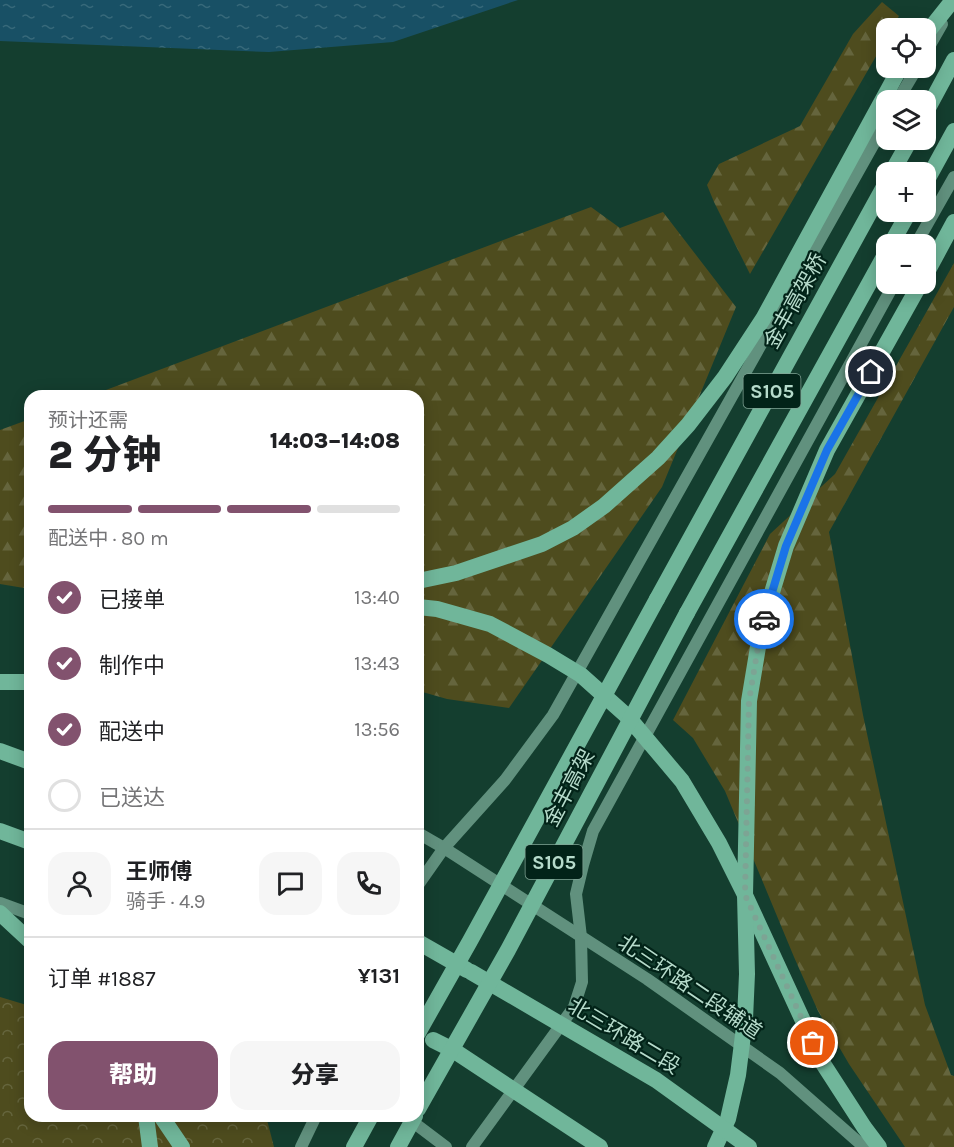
<!DOCTYPE html>
<html lang="zh">
<head>
<meta charset="utf-8">
<style>
	body { margin:0; font-family:Karla,"Noto Sans SC",sans-serif; background:#f6f6f6; color:#202124; height:100vh; display:flex; flex-direction:column; font-size:22px; white-space:nowrap }
	* { box-sizing:border-box; margin:0 }
	p { font-size:20px; color:#757577 }
	.icon { flex:none; width:33px; height:33px; fill:none; stroke:currentColor; stroke-width:2; stroke-linecap:round; stroke-linejoin:round }
	.map { position:relative; flex:1; overflow:hidden }
	.sheet { position:absolute; left:24px; top:390px; width:400px; height:732px; display:flex; flex-direction:column; background:#fff; border-radius:18px; box-shadow:0 3px 15px #0003 }
	.sheet>* { flex:none }
	.tools { position:absolute; left:876px; top:18px; display:grid; gap:12px }
	.tools a { display:grid; place-items:center; width:60px; height:60px; border-radius:12px; background:#fff; box-shadow:0 3px 15px #0003; font-size:30px }
	.pin { position:absolute; display:grid; place-items:center; width:51px; height:51px; color:#fff; margin:-26px; border:3px solid #fff; border-radius:50%; box-shadow:0 2px 6px #0007 }
	.courier { position:absolute; display:grid; place-items:center; width:60px; height:60px; margin:-30px; border:4px solid #1a73e8; border-radius:50%; background:#fff; color:#222; box-shadow:0 2px 8px #0007 }
	.head em { font-style:normal; font-weight:800 }
	.head div { display:flex; flex-direction:column-reverse }
	.head { display:flex; align-items:center; justify-content:space-between; height:102px; padding:0 24px }
	h1 { font-size:39px; font-weight:800; line-height:45px }
	.bar { display:grid; grid-template-columns:repeat(4,1fr); gap:9px 6px; align-content:center; height:72px; padding:0 24px }
	.bar i { height:8px; border-radius:4px; background:#e0e0e0 }
	.bar .selected { background:#82526e }
	.bar p { grid-column:span 4 }
	.line { display:flex; align-items:center; gap:15px; padding:0 24px; border-top:2px solid #e0e0e0 }
	.line div { flex:1 }
	.round { display:grid; place-items:center; flex:none; width:63px; height:63px; border-radius:18px; background:#f6f6f6 }
	ol { padding:0 24px; list-style:none }
	li { display:flex; align-items:center; gap:18px; height:66px }
	li p { margin-inline-start:auto }
	li .icon { padding:6px; border-radius:50%; background:#82526e; color:#fff; stroke-width:4 }
	li:last-child { color:#757577 }
	li i { width:33px; height:33px; border:3px solid #e0e0e0; border-radius:50% }
	.action { display:flex; gap:12px; margin-top:auto; padding:12px 24px }
	.action a { flex:1; height:69px; border-radius:18px; background:#82526e; color:#fff; font-size:24px; font-weight:800; line-height:69px; text-align:center }
	.action a+a { background:#f6f6f6; color:#202124 }
	.map>svg:first-child { display:block }
	.forest { fill:url(#forest-firs) }
	.park { fill:url(#park-crowns) }
	.water { fill:url(#water-ripples) }
	.lines { fill:none; stroke-linecap:round; stroke-linejoin:round }
	.secondary { stroke:#61917e; stroke-width:12 }
	.trunk { stroke:#70b69a; stroke-width:16 }
	.trunk-bridge { stroke:#70b69a; stroke-width:16 }
	.done { stroke:#7da494; stroke-width:6; stroke-dasharray:0 10.8 }
	.route { stroke:#1a73e8; stroke-width:8 }
	.labels { text-anchor:middle; stroke-width:4.5; stroke-linejoin:round; paint-order:stroke }
	.shield { fill:#022318; stroke:#80a495; stroke-width:1.5 }
	.shield-label { font-size:20px; font-weight:bold; fill:#b6dbcb }
	.street-label { font-size:21px; fill:#b6dbcb; stroke:#022318 }
</style>
</head>
<body>
<div class="map">
<svg width="954" height="1147" viewBox="0 0 954 1147">
	<defs>
		<pattern id="forest-firs" width="22" height="20" patternUnits="userSpaceOnUse" patternTransform="scale(1.5)"><rect width="22" height="20" fill="#4e4c1e"/><path d="M5 1l3.5 6h-7zM16 11l3.5 6h-7z" fill="#65653d"/></pattern>
		<pattern id="park-crowns" width="20" height="18" patternUnits="userSpaceOnUse" patternTransform="scale(1.5)"><rect width="20" height="18" fill="#4e4c1e"/><path d="M2 6a3 3 0 1 1 6 0M12 15a3 3 0 1 1 6 0" fill="none" stroke="#65653d"/></pattern>
		<pattern id="water-ripples" width="26" height="14" patternUnits="userSpaceOnUse" patternTransform="scale(1.5)"><rect width="26" height="14" fill="#185065"/><path d="M2 4q2-2 4 0t4 0M15 11q2-2 4 0t4 0" fill="none" stroke="#37697a"/></pattern>
	</defs>
	<rect width="100%" height="100%" fill="#143e2f"/>
	<!-- forest -->
	<g class="forest">
		<path d="M882,2L899,16L892,28H886V39L750,274L714,202L707,185L719,164L800,126L853,34Z"/>
		<path d="M591,207L620,228L663,212L736,307L662,487L509,708L447,699L419,691L418,396H90Z"/>
		<path d="M954,263V307L829,532L863,715L925,1005L951,1075L954,1076V1147H905L849,1064L818,1011L794,957L725,791L693,738L673,720L770,534L835,474Z"/>
		<path d="M30,419V589L0,584V430Z"/>
	</g>
	<!-- park -->
	<path class="park" d="M0,997L30,1006V1116H266L274,1147H0Z"/>
	<!-- water -->
	<path class="water" d="M0,0H518L393,42L269,52L0,41Z"/>
	<g class="lines">
		<!-- secondary -->
		<g class="secondary">
			<path d="M926,52L942,24"/>
			<path d="M898,100L917,68"/>
			<path d="M916,244L954,177"/>
			<path d="M418,833L444,848L647,979L780,1073L864,1147"/>
			<path d="M418,885L444,848L505,780L553,715L886,122"/>
			<path d="M0,903L30,914"/>
			<path d="M405,1116L446,1147"/>
			<path d="M301,1147L316,1116"/>
			<path d="M472,1147L574,1007L582,982L581,937L576,894L583,865L593,831L894,284"/>
		</g>
		<!-- trunk -->
		<g class="trunk">
			<path d="M926,34L953,0"/>
			<path d="M926,112L954,60"/>
			<path d="M892,172L910,140"/>
			<path d="M926,182L954,131"/>
			<path d="M891,244L909,212"/>
			<path d="M926,274L954,222"/>
			<path d="M418,581L456,573L542,544L573,528L604,506L658,458L688,425L725,377L763,319L900,68"/>
			<path d="M657,599L886,183"/>
			<path d="M687,613L886,253"/>
			<path d="M0,751L30,762"/>
			<path d="M0,831L30,842"/>
			<path d="M0,913L30,941"/>
			<path d="M418,942L467,970"/>
			<path d="M146,1116L150,1147"/>
			<path d="M161,1116L182,1147"/>
			<path d="M354,1147L371,1116"/>
			<path d="M879,1147L864,1127L822,1062L745,895L749,701L761,629L786,546L827,450L920,284"/>
		</g>
		<!-- trunk-bridge -->
		<g class="trunk-bridge">
			<path d="M418,607L437,609L490,624L548,655L581,675L628,717L682,781L719,843L745,895L747,974L745,1019L738,1075L728,1119L715,1147"/>
			<path d="M0,682H30"/>
			<path d="M471,972L656,1080L749,1147"/>
			<path d="M418,1033L470,941L657,599"/>
			<path d="M433,1040L453,1050L600,1147"/>
			<path d="M418,1109L508,950L687,613"/>
			<path d="M398,1147L415,1116"/>
		</g>
	</g>
	<g class="lines">
		<!-- done -->
		<path class="done" d="M764,619L761,629L749,701L745,895L813,1043"/>
		<!-- route -->
		<path class="route" d="M764,619L786,546L827,450L871,372"/>
	</g>
	<g class="labels">
		<!-- shield labels -->
		<g class="shield">
			<rect x="743.5" y="374" width="57" height="34" rx="4.5"/>
			<rect x="525.5" y="845" width="57" height="34" rx="4.5"/>
		</g>
		<g class="shield-label">
			<text x="772" y="398">S105</text>
			<text x="554" y="869">S105</text>
		</g>
		<!-- street labels -->
		<g class="street-label">
			<text transform="translate(795 301) rotate(-61)" y="7">金丰高架桥</text>
			<text transform="translate(569 788) rotate(-62)" y="7">金丰高架</text>
			<text transform="translate(690 987) rotate(34)" y="7">北三环路二段辅道</text>
			<text transform="translate(624 1036) rotate(31)" y="7">北三环路二段</text>
		</g>
	</g>
</svg>
<div class="tools">
<a><svg class="icon" aria-label="locate" viewBox="0 0 24 24"><circle cx="12" cy="12" r="6"/><path d="M12 2v4M12 18v4M2 12h4M18 12h4"/></svg></a>
<a><svg class="icon" aria-label="layers" viewBox="0 0 24 24"><path d="M12 4l9 5-9 5-9-5zM3 14l9 5 9-5"/></svg></a>
<a>+</a>
<a>−</a>
</div>
<div class="pin" style="left:813px;top:1043px;background:#ea580c"><svg class="icon" aria-label="bag" viewBox="0 0 24 24"><path d="M5 8h14l-1 12H6zM9 8a3 3 0 0 1 6 0"/></svg></div>
<div class="pin" style="left:871px;top:372px;background:#1f2937"><svg class="icon" aria-label="home" viewBox="0 0 24 24"><path d="M3 11l9-7 9 7M6 9v11h12V9"/></svg></div>
<div class="courier" style="left:764px;top:619px"><svg class="icon" aria-label="car" viewBox="0 0 24 24"><path d="M5 17H2v-5l4-1 3-4h7l3 4 3 1v5h-3M9 17h6M6 11h13"/><circle cx="7" cy="17" r="2"/><circle cx="17" cy="17" r="2"/></svg></div>
<section class="sheet">
<div class="head"><div><h1>2 分钟</h1><p>预计还需</p></div><em>14:03–14:08</em></div>
<div class="bar"><i class="selected"></i><i class="selected"></i><i class="selected"></i><i></i><p>配送中 · 80 m</p></div>
<ol>
<li><svg class="icon" aria-label="check" viewBox="0 0 24 24"><path d="M5 12l5 5 9-10"/></svg>已接单<p>13:40</p></li>
<li><svg class="icon" aria-label="check" viewBox="0 0 24 24"><path d="M5 12l5 5 9-10"/></svg>制作中<p>13:43</p></li>
<li><svg class="icon" aria-label="check" viewBox="0 0 24 24"><path d="M5 12l5 5 9-10"/></svg>配送中<p>13:56</p></li>
<li><i></i>已送达</li>
</ol>
<div class="line" style="height:108px"><a class="round"><svg class="icon" aria-label="person" viewBox="0 0 24 24"><circle cx="12" cy="8" r="4"/><path d="M4 21q1-7 8-7t8 7"/></svg></a><div><b>王师傅</b><p>骑手 · 4.9</p></div><a class="round"><svg class="icon" aria-label="chat" viewBox="0 0 24 24"><path d="M4 5h16v11H9l-5 4z"/></svg></a><a class="round"><svg class="icon" aria-label="phone" viewBox="0 0 24 24"><path d="M5 4h4l2 5-3 2q2 4 5 5l2-3 5 2v4C11 20 4 13 5 4z"/></svg></a></div>
<div class="line" style="height:78px"><div>订单 #1887</div><b>¥131</b></div>
<div class="action"><a>帮助</a><a>分享</a></div>
</section>
</div>
</body>
</html>
